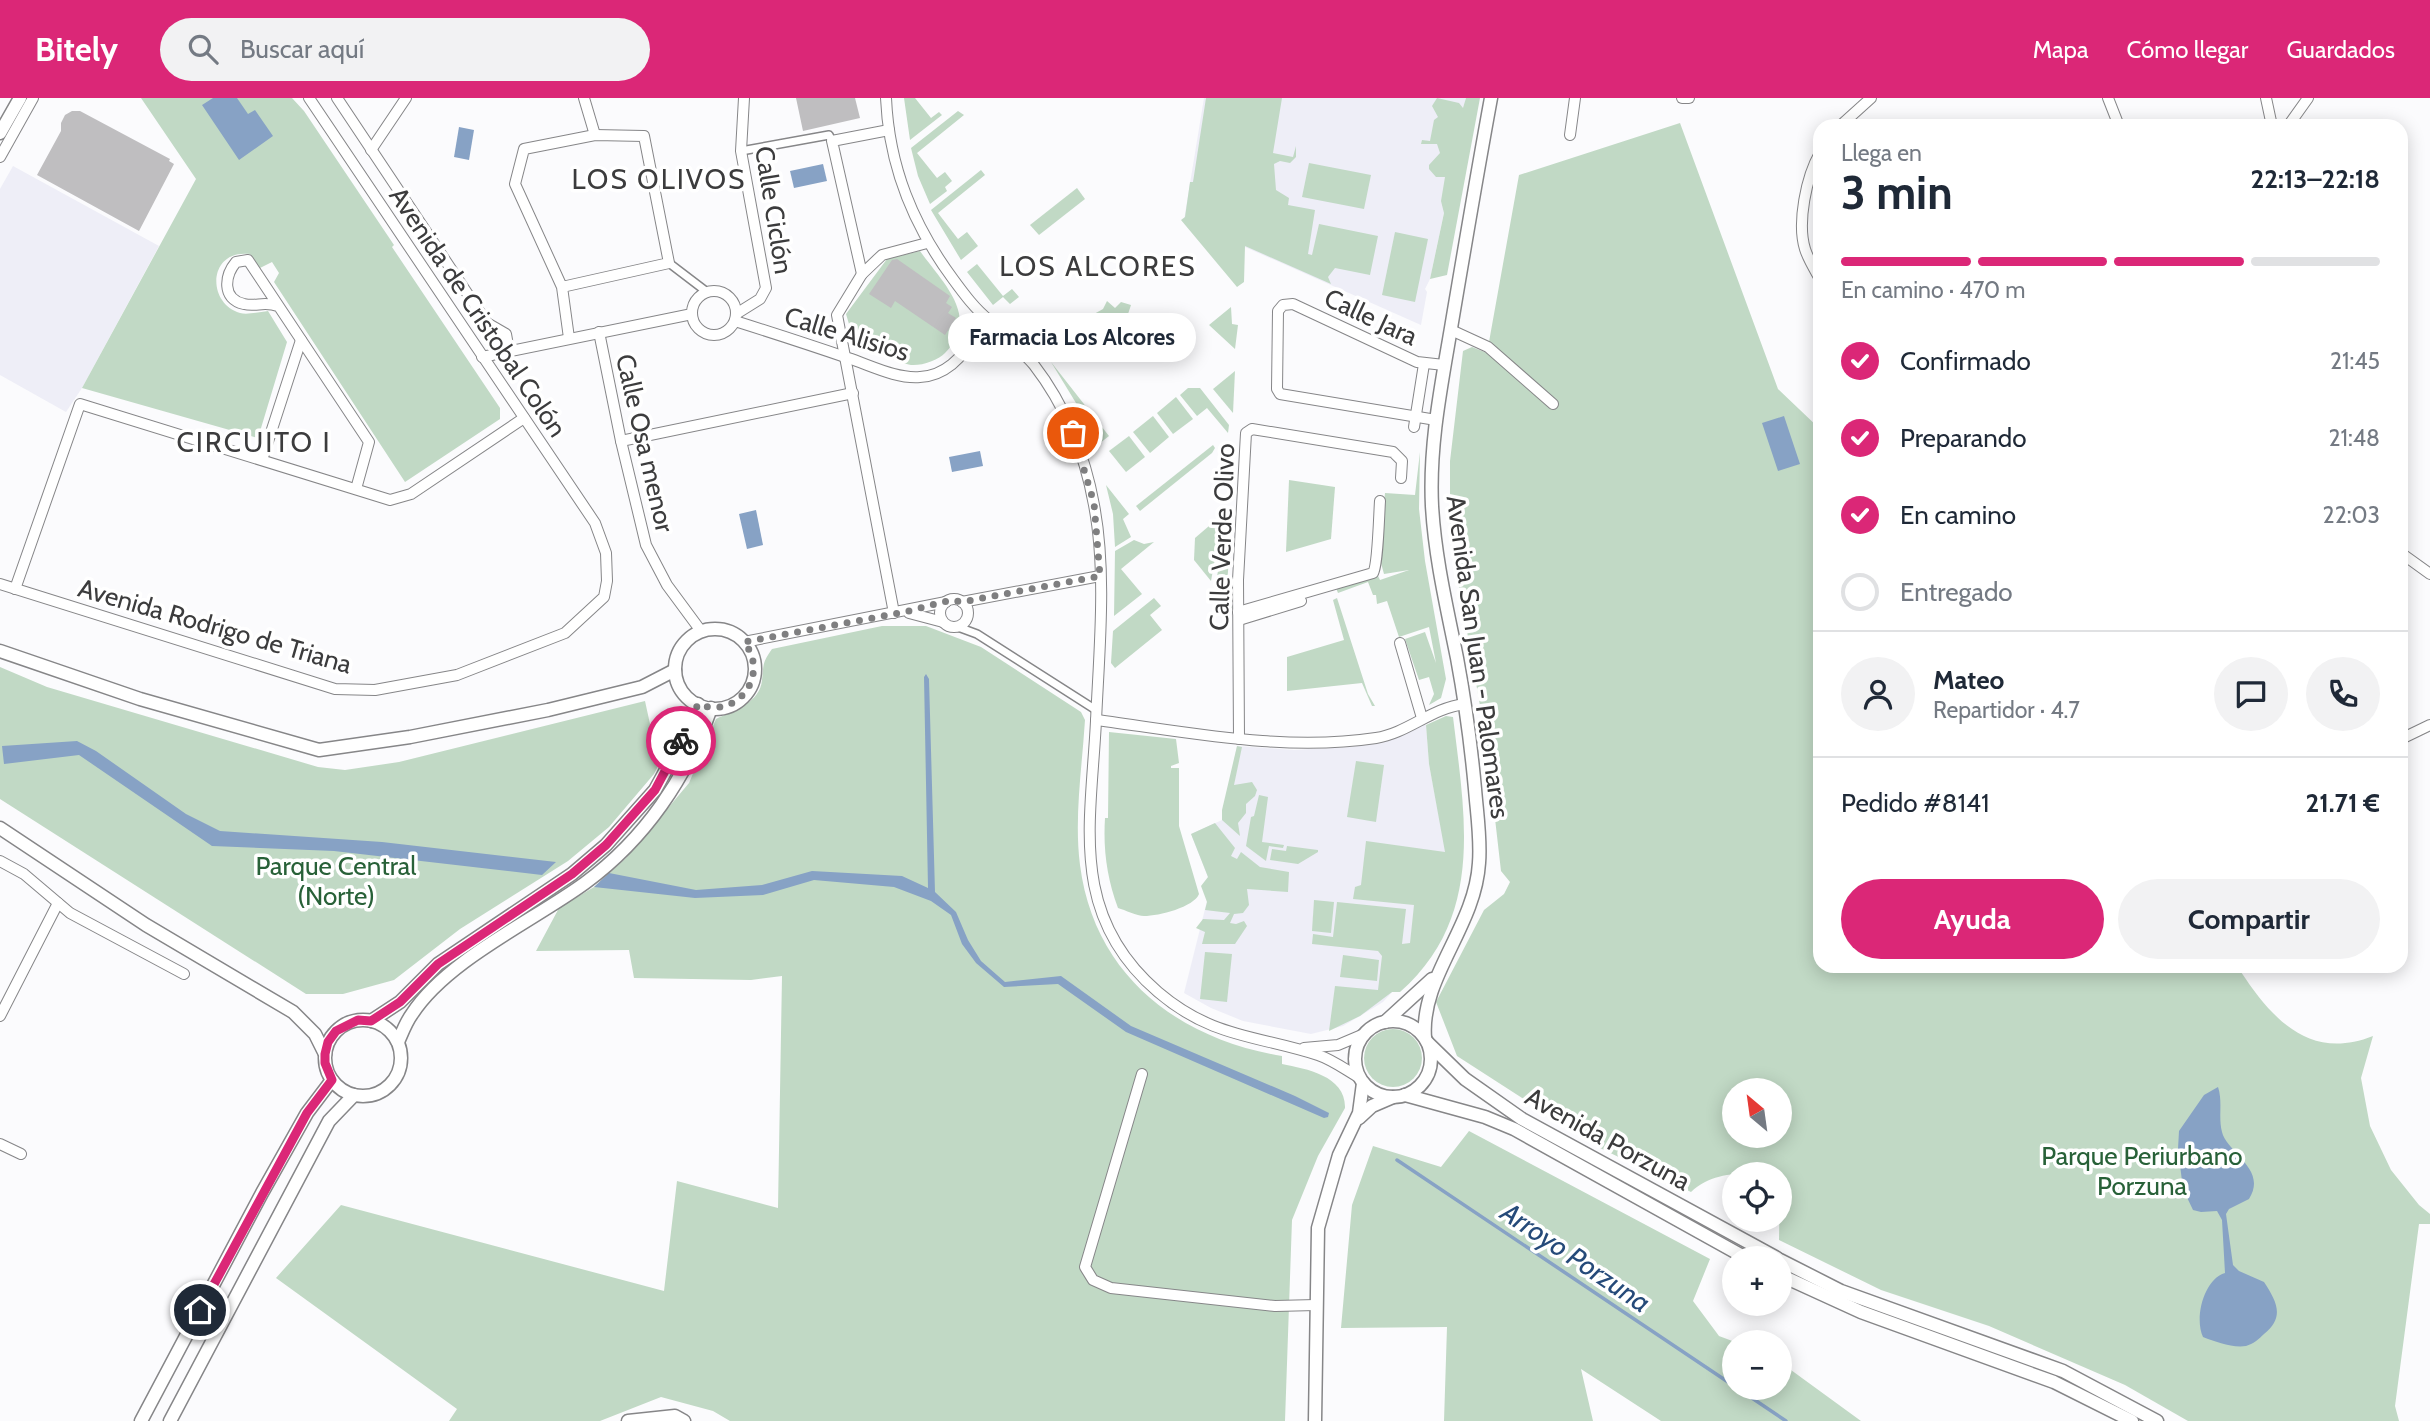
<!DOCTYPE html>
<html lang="es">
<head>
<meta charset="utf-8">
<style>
	body { margin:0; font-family:Cabin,sans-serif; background:#f2f2f3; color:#1f2937; height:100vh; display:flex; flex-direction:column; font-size:26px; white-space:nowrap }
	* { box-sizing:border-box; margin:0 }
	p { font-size:23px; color:#747a83 }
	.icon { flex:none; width:38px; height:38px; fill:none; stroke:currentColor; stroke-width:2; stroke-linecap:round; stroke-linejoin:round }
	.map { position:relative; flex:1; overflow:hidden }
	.details { position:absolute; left:1813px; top:21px; width:595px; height:854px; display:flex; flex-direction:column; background:#fff; border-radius:21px; box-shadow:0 4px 18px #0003 }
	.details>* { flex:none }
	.needle { width:46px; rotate:331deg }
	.buttons { position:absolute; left:1722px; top:980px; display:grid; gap:14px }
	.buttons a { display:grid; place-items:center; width:70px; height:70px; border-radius:50%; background:#fff; box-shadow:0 4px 18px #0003; font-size:35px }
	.pin { position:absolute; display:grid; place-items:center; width:60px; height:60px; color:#fff; margin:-30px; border:4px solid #fff; border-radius:50%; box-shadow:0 2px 7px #0007 }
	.courier { position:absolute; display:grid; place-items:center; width:70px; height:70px; margin:-35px; border:5px solid #db2777; border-radius:50%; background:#fff; color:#222; box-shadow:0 2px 9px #0007 }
	.bubble { position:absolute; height:49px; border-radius:24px; background:#fff; box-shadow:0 4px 18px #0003; font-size:23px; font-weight:800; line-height:49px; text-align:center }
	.summary em { font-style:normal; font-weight:800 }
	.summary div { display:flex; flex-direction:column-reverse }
	.summary { display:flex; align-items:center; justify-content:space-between; height:119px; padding:0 28px }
	h1 { font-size:46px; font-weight:800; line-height:52px }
	.bar { display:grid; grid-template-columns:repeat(4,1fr); gap:10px 7px; align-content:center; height:84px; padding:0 28px }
	.bar i { height:9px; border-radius:5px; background:#e0e1e3 }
	.bar .current { background:#db2777 }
	.bar p { grid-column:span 4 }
	.line { display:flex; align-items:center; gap:18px; padding:0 28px; border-top:2px solid #e0e1e3 }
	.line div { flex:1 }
	.round { display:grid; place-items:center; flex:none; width:74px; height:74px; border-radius:37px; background:#f2f2f3 }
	ol { padding:0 28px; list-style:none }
	li { display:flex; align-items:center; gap:21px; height:77px }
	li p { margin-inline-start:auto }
	li .icon { padding:7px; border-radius:50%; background:#db2777; color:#fff; stroke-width:4 }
	li:last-child { color:#747a83 }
	li i { width:38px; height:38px; border:4px solid #e0e1e3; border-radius:50% }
	.cta { display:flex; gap:14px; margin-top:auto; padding:14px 28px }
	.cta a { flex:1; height:80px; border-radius:42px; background:#db2777; color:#fff; font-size:28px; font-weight:800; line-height:80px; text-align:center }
	.cta a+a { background:#f2f2f3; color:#1f2937 }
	header { display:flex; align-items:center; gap:42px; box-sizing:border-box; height:98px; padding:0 35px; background:#db2777; color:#fff }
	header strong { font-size:33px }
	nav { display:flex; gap:38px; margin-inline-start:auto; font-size:24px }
	.search { width:490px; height:63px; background:#f2f2f3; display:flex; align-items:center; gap:18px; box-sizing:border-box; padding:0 24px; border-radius:38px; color:#747a83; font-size:26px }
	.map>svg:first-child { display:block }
	.built { fill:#eeeef7 }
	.green { fill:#c1d9c5; fill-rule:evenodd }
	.water { fill:#87a2c5 }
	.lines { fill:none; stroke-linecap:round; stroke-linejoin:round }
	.stream { stroke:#87a2c5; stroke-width:3.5 }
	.building { fill:#bfbec0 }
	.pedestrian-casing { stroke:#868688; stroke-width:10 }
	.minor-casing { stroke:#868688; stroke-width:12 }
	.tertiary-casing { stroke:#868688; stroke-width:15 }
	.pedestrian { stroke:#fff; stroke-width:7 }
	.minor { stroke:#fff; stroke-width:10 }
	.tertiary { stroke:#fff; stroke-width:12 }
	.done { stroke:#7f7f80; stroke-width:7; stroke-dasharray:0 12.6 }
	.route { stroke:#db2777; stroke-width:9 }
	.labels { text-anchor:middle; stroke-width:7; stroke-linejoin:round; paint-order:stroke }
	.street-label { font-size:26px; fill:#3c3c3d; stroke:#fff }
	.park-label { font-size:26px; fill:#286138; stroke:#fff }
	.neighbourhood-label { font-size:28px; letter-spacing:2px; fill:#3c3c3d; stroke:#fff }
	.water-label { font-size:28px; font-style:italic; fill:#254a79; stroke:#fff }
</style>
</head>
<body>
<header>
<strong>Bitely</strong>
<div class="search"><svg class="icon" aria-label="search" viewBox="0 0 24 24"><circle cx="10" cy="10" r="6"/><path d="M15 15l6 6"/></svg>Buscar aquí</div>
<nav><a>Mapa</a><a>Cómo llegar</a><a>Guardados</a></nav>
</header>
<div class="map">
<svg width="2430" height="1323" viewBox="0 0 2430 1323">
	<rect width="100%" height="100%" fill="#fbfbfd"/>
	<!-- built -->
	<g class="built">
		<path d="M1204,0H1466L1446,105L1430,181L1425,191L1427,194L1421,227L1184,122Z"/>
		<path d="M13,68L159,148L82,290L66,314L0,277V91Z"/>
		<path d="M1422,626L1426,627L1429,666L1445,749L1449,810L1409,876L1383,904L1360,918L1343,928L1311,936L1243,923L1211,910L1184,895L1211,787L1191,736L1222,722L1237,648L1294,652L1349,649L1384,644Z"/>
	</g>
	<!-- green -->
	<g class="green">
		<path d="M141,0H292L304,13L394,147L392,149L500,310V321L405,384L274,184L279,175L272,164L260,170L250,156C208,151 206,205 240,215C247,217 260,214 268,213L287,244L258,340L82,290L196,81Z"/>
		<path d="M904,0H915L931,20L939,14L942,17L910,42Z"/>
		<path d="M1206,0H1282L1273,55L1293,59L1296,48V59L1290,65L1280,63L1274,66L1276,92L1289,100L1288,107L1315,112L1308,156L1312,157L1319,126L1378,138L1370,177L1335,170L1328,179L1331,186L1245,148L1244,184L1237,189L1181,122L1185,119L1190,84H1193Z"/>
		<path d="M1437,0L1459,5L1463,10L1466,0H1480L1447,177L1430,181L1444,115L1441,103L1445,79H1436L1429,71V67L1440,55L1437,46H1421L1422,42L1430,43L1434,22L1438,19L1432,8Z"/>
		<path d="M958,13L964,17L917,55L937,80L945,74L952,83L945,89L947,93L930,106L918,78L911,50Z"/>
		<path d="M1680,25L1778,291L1820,331V868H2240L2241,874C2273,922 2310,963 2373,938L2361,980L2370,1028L2391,1072L2419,1107L2430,1116V1126H2419L2395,1308L2399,1323H2188L2125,1287L1989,1228L1881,1192L1779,1142L1780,1076C1747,1076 1716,1071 1691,1094L1600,1050L1457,958L1436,904L1484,812L1504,796L1510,784L1501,773L1486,642L1454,459L1450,422V363L1463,253L1472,249L1487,255L1519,77ZM1734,992H1780V1038H1734Z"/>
		<path d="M1309,65L1371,77L1364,111L1302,99Z"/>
		<path d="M981,72L985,77L938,115L958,141L967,134L978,148L961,162L931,112Z"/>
		<path d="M1077,90L1085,101L1039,137L1030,127Z"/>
		<path d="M1395,134L1428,141L1415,204L1382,197Z"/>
		<path d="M920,153C941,183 982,219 945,255C938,262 922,268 911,267C900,265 868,251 855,246L846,216L887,161Z"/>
		<path d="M977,166L1003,198L1012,191L1019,199L1010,206L1003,199L993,207L967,174Z"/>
		<path d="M1107,203L1115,210L1121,204L1131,207L1128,216L1134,224L1130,228L1121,230L1116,238L1106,225L1097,222L1094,216L1103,211Z"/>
		<path d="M1231,209L1232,226L1238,227L1235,251L1209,227Z"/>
		<path d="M1051,264L1109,338L1095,349L1076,305Z"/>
		<path d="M1235,273L1233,315L1213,291Z"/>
		<path d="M1188,290H1200L1229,327L1228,335L1207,310L1197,318L1180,297Z"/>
		<path d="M1176,299L1193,321L1173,336L1157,315Z"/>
		<path d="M1153,318L1169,339L1150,355L1133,334Z"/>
		<path d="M1129,338L1145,359L1126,374L1109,353Z"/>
		<path d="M1213,347L1215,350L1212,355L1140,413L1136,408Z"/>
		<path d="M1420,354L1419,411L1425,463L1446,581L1441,600L1429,607L1434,596L1429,579L1419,582L1405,541L1425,534L1436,565L1429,529L1399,539L1387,503L1377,506L1376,497H1373L1368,484L1338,495L1336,490L1378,478L1380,482L1409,472L1384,476L1379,458L1385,395L1415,397Z"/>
		<path d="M1289,382L1335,389L1331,441L1286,454Z"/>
		<path d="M1106,387L1129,416L1123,421L1131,439L1115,449L1113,416Z"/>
		<path d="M1230,409H1233L1226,499L1232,500V513L1227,518V503L1215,489Z"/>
		<path d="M1223,416L1211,483L1194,462L1195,440Z"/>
		<path d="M1134,442L1144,446L1154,444L1121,471L1142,496L1114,518L1115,453Z"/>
		<path d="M1154,500L1161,508L1150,517L1162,532L1115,570L1111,565L1113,533Z"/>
		<path d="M1337,500L1368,596L1375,608H1372L1362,585L1287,593V559L1344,542L1333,502Z"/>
		<path d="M882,528H926L981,549L1081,614L1085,622C1082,670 1074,720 1080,767C1094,877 1178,941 1282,958V966C1307,971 1346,978 1345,1010L1318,1058L1292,1122L1285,1323H730L713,1313L661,1299L600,1323H449L457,1311L276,1180L341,1107L664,1193L677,1083L778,1110L782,878L751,882L634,880L629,852L536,853L559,810L594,789L626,760L689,685L716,621C734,612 760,605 762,582C764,566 762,565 772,551Z"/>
		<path d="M0,569L47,589L318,669L345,672L399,664L645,603L650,626L666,622L678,628L654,676L609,729L568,763L460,831L394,882L343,896H306L0,701Z"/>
		<path d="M1446,618L1453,619C1465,719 1485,819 1400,894H1392L1360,918L1329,933L1335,888L1378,892L1382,858L1378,853L1312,846L1313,836L1333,839L1337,804L1406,811L1402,846L1410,845L1414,807L1353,801L1355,789L1361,787L1366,743L1445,754L1429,666L1426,627Z"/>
		<path d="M1109,634L1176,641L1179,665L1171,668V670H1179V728L1199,796C1194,809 1159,818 1144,818C1137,818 1125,812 1118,810C1107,780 1103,752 1105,720H1108Z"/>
		<path d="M1237,648L1242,649L1234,687L1252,684L1257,692L1255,698L1246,706V715L1238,725L1240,738L1222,722V712Z"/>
		<path d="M1356,663L1384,667L1376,724L1347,719Z"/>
		<path d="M1259,697L1268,699L1262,744L1284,747L1283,750L1269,748L1266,763L1246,748L1251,719L1254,718Z"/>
		<path d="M1215,725L1235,750L1231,758L1237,761L1241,754L1260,769L1289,774L1288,794L1247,791L1249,807L1243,815L1234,816L1230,825L1236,826L1244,823L1247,828L1235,846H1202L1205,834L1196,830L1203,821L1224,822L1230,815L1205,812L1207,804L1201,788L1208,779L1191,736Z"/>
		<path d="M1287,748L1318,752V754L1298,766L1270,762L1272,751L1286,753Z"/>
		<path d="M1314,802L1334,804L1331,835L1312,833Z"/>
		<path d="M1205,854L1232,856L1227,904L1200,901Z"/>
		<path d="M1343,857L1379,862L1377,883L1340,879Z"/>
		<circle cx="1393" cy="960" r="29"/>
		<path d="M1469,1033L1710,1161L1693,1203L1719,1238L1735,1244L1734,1290H1780V1264L1861,1323H1661L1581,1271L1593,1323H1444L1447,1229L1341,1230L1352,1107L1373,1048L1441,1069Z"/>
	</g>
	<!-- water -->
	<g class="water">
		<path d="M213,0H237L248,16L255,12L273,38L239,62L202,7Z"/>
		<path d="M459,29L474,32L469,62L454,59Z"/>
		<path d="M823,66L827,83L794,90L790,73Z"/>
		<path d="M1784,318L1800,366L1778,373L1762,325Z"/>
		<path d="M980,353L983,368L952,374L949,359Z"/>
		<path d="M756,412L763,447L747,451L739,416Z"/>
		<path d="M926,576L929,581L935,794L956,814L968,842L981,863L1005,884L1061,878L1131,928L1295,998L1329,1015L1328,1019L1324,1020L1126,934L1058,886L1004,889L976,865L962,846L951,817L931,803L894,789L814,782L763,797L695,800L594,789L609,775L696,792L762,787L812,773L902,778L928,790L924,579Z"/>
		<path d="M77,643L96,653L186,716L220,733L382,744L556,764L542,777L334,753L212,748L79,657L4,666L2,648Z"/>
		<path d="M2218,989C2223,1004 2218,1019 2222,1034C2227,1055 2268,1071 2249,1101L2229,1111L2226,1116L2233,1167L2239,1173L2264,1184C2277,1204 2285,1219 2264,1236C2259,1241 2253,1246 2246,1248C2232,1250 2216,1244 2203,1239C2194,1220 2204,1181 2225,1175L2222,1122L2217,1113L2201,1114L2193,1112L2183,1091L2178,1051L2179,1033L2204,997Z"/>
	</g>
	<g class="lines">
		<!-- stream -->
		<g class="stream">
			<path d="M1397,1062L1734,1288"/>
			<path d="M1737,1290L1786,1323"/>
		</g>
	</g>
	<!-- building -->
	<g class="building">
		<path d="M796,0H855L860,20L803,33Z"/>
		<path d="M72,13H80L170,61L169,63L174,66L139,133L37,77L61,33V25L65,17Z"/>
		<path d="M897,161L950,198L946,205L952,209L948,215L956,220L945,237L895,203L891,210L869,196L892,162Z"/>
	</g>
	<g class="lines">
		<defs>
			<g id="pedestrian">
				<path d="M741,53L829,37L832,43"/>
				<path d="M669,165L707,194"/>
				<path d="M958,529L977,536L1096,612"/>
			</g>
			<g id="minor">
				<path d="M337,0L487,225L506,236L509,253"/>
				<path d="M584,0L595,37"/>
				<path d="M886,0C889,69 913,127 953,181C964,196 975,211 989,222"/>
				<path d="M1682,0H1689"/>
				<path d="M2108,0L2119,28"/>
				<path d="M2266,0L2272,28"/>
				<path d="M1840,28L1871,0"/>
				<path d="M2288,28L2308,0"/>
				<path d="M1570,37L1575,0"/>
				<path d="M371,52L406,0"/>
				<path d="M1820,55C1806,79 1797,125 1805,151C1808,161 1815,172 1820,181"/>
				<path d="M0,59L33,0"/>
				<path d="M862,176L832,43L889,32"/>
				<path d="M562,189L669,165L644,38L595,37L524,51L515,86L562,189L569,240"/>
				<circle cx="714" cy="215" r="22"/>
				<path d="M278,208C264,203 256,209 244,206C221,201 225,177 236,164L248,162L369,344L356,391"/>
				<path d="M736,216L760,201L766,190L741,53L744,0"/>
				<circle cx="984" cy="235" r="14"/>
				<path d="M735,223C773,235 810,247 848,260C870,267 896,281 920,279C943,278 965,260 971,238"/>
				<path d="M997,230C1006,244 1023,253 1034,267C1065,307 1085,357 1094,407C1107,475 1099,554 1096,623C1091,725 1068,817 1158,894C1212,940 1256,937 1318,957C1333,962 1346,972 1360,980"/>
				<path d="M1451,232L1488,249L1553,306"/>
				<path d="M599,234L621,343L646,447L667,487L701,533"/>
				<path d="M482,259L692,216"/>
				<path d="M1436,322L1280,296L1277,291L1278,213L1283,207L1293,206L1417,264L1444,267"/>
				<path d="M1414,329L1424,266"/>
				<path d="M621,343L853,295"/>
				<path d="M262,362L301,242"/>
				<path d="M2401,455L2430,476"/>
				<path d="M0,486L335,591L375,592L457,577L565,535L604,499L607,483L606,455L595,425L309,0"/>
				<path d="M15,491L80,306L390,402L411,396L524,320"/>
				<circle cx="954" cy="515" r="14"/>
				<path d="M962,504L1100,478"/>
				<path d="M1238,514L1373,475C1378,467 1379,417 1380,403"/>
				<path d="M894,515L837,217L862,176L882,157L927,145"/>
				<path d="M909,515L943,524"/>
				<path d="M1239,522L1301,503"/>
				<path d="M744,544L946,504"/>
				<path d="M1400,545L1422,620"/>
				<path d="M1096,622C1189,634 1283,654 1376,640C1408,635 1431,610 1465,606"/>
				<path d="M1239,641L1238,482L1246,335L1252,331L1393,354L1402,363L1401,380"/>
				<path d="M2401,641L2430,627"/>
				<path d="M0,763L24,776L70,815L184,876"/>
				<path d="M0,918L58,805"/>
				<path d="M1304,950L1338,947L1364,936"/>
				<path d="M1142,976L1085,1169L1093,1182L1111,1190L1275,1208L1316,1207"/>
				<path d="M0,1046L21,1056"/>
			</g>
			<g id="tertiary">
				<path d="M0,35L20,0"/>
				<circle cx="715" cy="571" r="40"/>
				<path d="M0,553L140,601L319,652L410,639L548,612L642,589L675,572"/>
				<path d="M0,730L146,827L293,914L315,936L325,956"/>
				<circle cx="363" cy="960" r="38"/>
				<path d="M371,923L400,904L438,866L572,776L606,747L655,692L689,630L698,606"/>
				<circle cx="1393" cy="961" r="38"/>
				<path d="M1385,924L1432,881"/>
				<path d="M1425,940C1420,879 1475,830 1479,765C1481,741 1477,716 1475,691C1471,647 1465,603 1457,560C1447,510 1435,460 1432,408C1429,348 1441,289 1451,230C1464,153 1477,76 1491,0"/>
				<path d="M398,944C402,935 406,924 412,916C447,862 533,823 585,785C645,741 687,679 711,610"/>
				<path d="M1428,945L1465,981L1522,1021L1777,1160"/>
				<path d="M1405,997L1485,1019L1514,1031L1746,1160"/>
				<path d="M1359,1020L1372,1008L1393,999"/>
				<path d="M1780,1162L1841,1193L2063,1273L2157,1323"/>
				<path d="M1780,1177L1861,1214L2054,1284L2132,1323"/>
				<path d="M141,1323L262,1095L307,1015L332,982"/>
				<path d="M170,1323L329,1023L354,997"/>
				<path d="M628,1323L675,1318L684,1323"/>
				<path d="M1315,1323L1318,1130L1339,1057L1359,1015L1363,985"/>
			</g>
		</defs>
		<!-- pedestrian casing -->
		<use href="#pedestrian" class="pedestrian-casing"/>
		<!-- minor casing -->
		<use href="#minor" class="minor-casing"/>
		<!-- tertiary casing -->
		<use href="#tertiary" class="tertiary-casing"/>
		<!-- pedestrian -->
		<use href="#pedestrian" class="pedestrian"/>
		<!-- minor -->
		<use href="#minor" class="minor"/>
		<!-- tertiary -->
		<use href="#tertiary" class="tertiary"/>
	</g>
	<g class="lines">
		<!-- done -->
		<path class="done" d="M681,643L698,606C736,622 771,578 744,544L905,514L951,502L962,504L1100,478L1094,405L1073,335"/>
		<!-- route -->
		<path class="route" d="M200,1212L307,1015L332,982L325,965V956L328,944L336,933L358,922L371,923L400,904L438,866L572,776L606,747L655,692L681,643"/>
	</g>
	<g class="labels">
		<!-- street labels -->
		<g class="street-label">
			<text transform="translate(774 112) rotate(81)" y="9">Calle Ciclón</text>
			<text transform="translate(478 214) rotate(56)" y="9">Avenida de Cristobal Colón</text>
			<text transform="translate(1371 219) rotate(25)" y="9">Calle Jara</text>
			<text transform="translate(847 236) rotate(17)" y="9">Calle Alisios</text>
			<text transform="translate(645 345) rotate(77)" y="9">Calle Osa menor</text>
			<text transform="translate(1222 439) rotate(-88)" y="9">Calle Verde Olivo</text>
			<text transform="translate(215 528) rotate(16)" y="9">Avenida Rodrigo de Triana</text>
			<text transform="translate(1478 559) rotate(82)" y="9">Avenida San Juan - Palomares</text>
			<text transform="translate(1608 1041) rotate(29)" y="9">Avenida Porzuna</text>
		</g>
		<!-- park labels -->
		<g class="park-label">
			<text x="336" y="777">Parque Central<tspan x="336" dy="30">(Norte)</tspan></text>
			<text x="2142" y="1067">Parque Periurbano<tspan x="2142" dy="30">Porzuna</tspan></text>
		</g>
		<!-- neighbourhood labels -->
		<g class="neighbourhood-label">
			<text x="659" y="91">LOS OLIVOS</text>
			<text x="1098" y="178">LOS ALCORES</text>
			<text x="254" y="354">CIRCUITO I</text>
		</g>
		<!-- water labels -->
		<g class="water-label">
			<text transform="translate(1576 1159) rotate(34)" y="10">Arroyo Porzuna</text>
		</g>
	</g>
</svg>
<div class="buttons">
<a><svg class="needle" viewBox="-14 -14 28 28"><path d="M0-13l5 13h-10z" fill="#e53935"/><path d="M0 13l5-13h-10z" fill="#747a83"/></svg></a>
<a><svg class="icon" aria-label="locate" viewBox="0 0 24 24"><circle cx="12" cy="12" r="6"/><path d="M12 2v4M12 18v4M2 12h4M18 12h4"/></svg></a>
<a>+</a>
<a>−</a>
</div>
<div class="pin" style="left:1073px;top:335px;background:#ea580c"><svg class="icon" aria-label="bag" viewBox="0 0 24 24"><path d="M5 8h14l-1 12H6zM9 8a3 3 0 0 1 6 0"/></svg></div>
<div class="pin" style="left:200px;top:1212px;background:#1f2937"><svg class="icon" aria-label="home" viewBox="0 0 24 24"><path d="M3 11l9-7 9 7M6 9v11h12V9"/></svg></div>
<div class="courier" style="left:681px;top:643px"><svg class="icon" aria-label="bike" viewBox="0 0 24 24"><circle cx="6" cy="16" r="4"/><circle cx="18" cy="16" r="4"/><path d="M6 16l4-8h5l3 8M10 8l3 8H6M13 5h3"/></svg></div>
<div class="bubble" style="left:948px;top:215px;width:248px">Farmacia Los Alcores</div>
<section class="details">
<div class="summary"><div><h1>3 min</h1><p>Llega en</p></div><em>22:13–22:18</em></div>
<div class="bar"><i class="current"></i><i class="current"></i><i class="current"></i><i></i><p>En camino · 470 m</p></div>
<ol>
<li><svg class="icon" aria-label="check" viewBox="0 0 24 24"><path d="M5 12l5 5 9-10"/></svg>Confirmado<p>21:45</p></li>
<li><svg class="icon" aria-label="check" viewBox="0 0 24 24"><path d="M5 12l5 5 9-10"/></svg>Preparando<p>21:48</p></li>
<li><svg class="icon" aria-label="check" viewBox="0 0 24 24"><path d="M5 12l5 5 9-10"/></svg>En camino<p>22:03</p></li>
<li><i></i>Entregado</li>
</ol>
<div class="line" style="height:126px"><a class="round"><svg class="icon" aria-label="person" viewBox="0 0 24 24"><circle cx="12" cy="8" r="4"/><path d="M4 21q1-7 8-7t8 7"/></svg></a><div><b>Mateo</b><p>Repartidor · 4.7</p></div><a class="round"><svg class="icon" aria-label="chat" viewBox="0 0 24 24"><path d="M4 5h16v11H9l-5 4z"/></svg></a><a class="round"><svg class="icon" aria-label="phone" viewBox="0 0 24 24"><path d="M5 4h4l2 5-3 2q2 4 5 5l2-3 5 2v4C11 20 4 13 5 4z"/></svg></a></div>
<div class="line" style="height:91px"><div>Pedido #8141</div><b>21.71 €</b></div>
<div class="cta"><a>Ayuda</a><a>Compartir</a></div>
</section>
</div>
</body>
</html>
